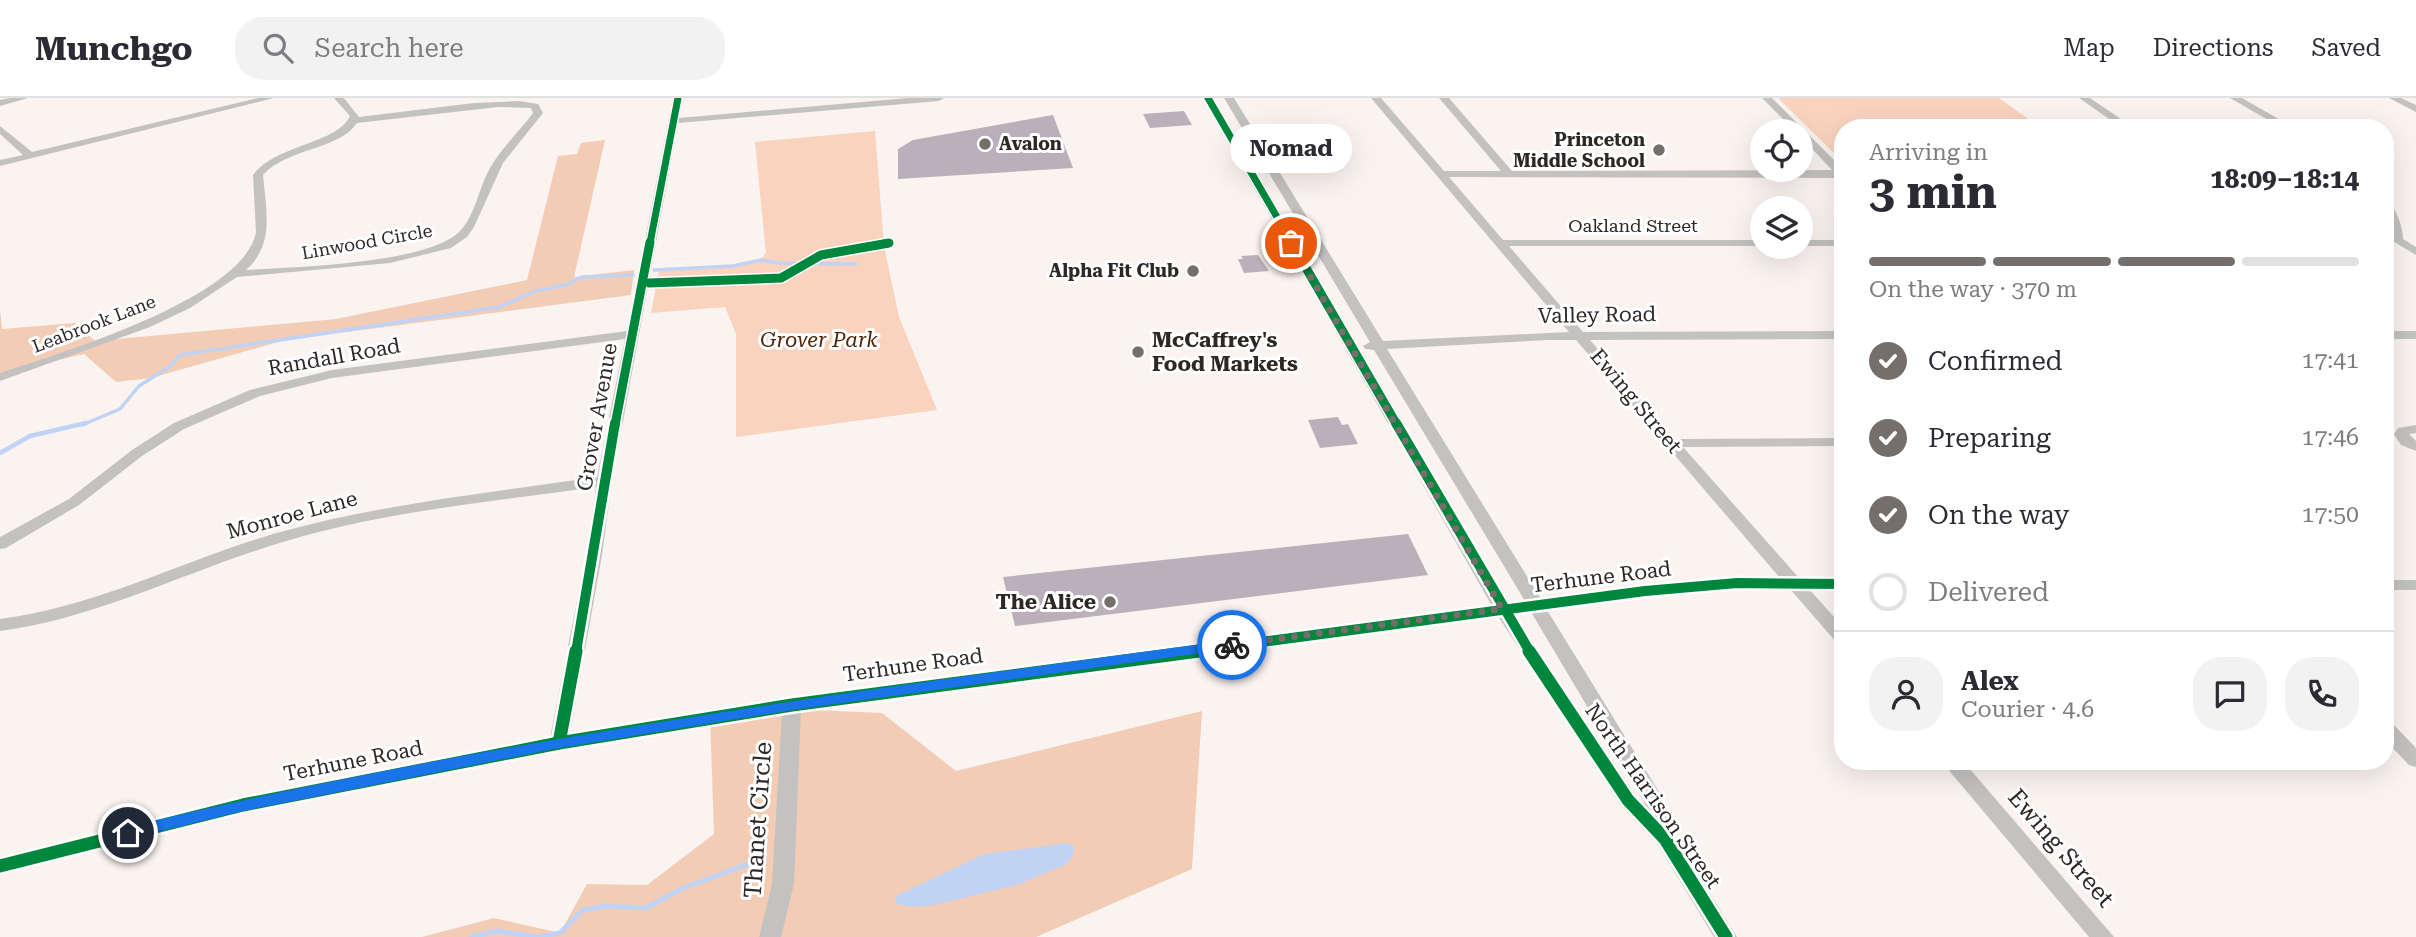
<!DOCTYPE html>
<html lang="en">
<head>
<meta charset="utf-8">
<style>
	body { margin:0; font-family:"Roboto Serif",serif; background:#f2f2f3; color:#2b2b33; height:100vh; display:flex; flex-direction:column; font-size:26px; white-space:nowrap }
	* { box-sizing:border-box; margin:0 }
	p { font-size:23px; color:#7c7c81 }
	.icon { flex:none; width:38px; height:38px; fill:none; stroke:currentColor; stroke-width:2; stroke-linecap:round; stroke-linejoin:round }
	.map { position:relative; flex:1; overflow:hidden }
	.drawer { position:absolute; left:1834px; top:21px; width:560px; height:651px; display:flex; flex-direction:column; background:#fff; border-radius:28px; box-shadow:0 7px 28px #0002 }
	.drawer>* { flex:none }
	.tools { position:absolute; left:1750px; top:21px; display:grid; gap:14px }
	.tools a { display:grid; place-items:center; width:63px; height:63px; border-radius:50%; background:#fff; box-shadow:0 7px 28px #0002; font-size:35px }
	.pin { position:absolute; display:grid; place-items:center; width:60px; height:60px; color:#fff; margin:-30px; border:4px solid #fff; border-radius:50%; box-shadow:0 2px 7px #0007 }
	.courier { position:absolute; display:grid; place-items:center; width:70px; height:70px; margin:-35px; border:5px solid #1a73e8; border-radius:50%; background:#fff; color:#222; box-shadow:0 2px 9px #0007 }
	.bubble { position:absolute; height:49px; border-radius:24px; background:#fff; box-shadow:0 7px 28px #0002; font-size:23px; font-weight:700; line-height:49px; text-align:center }
	.summary em { font-style:normal; font-weight:700 }
	.summary div { display:flex; flex-direction:column-reverse }
	.summary { display:flex; align-items:center; justify-content:space-between; height:119px; padding:0 35px }
	h1 { font-size:46px; font-weight:700; line-height:52px }
	.bar { display:grid; grid-template-columns:repeat(4,1fr); gap:10px 7px; align-content:center; height:84px; padding:0 35px }
	.bar i { height:9px; border-radius:5px; background:#e1e1e2 }
	.bar .current { background:#756f6c }
	.bar p { grid-column:span 4 }
	.line { display:flex; align-items:center; gap:18px; padding:0 35px; border-top:2px solid #e1e1e2 }
	.line div { flex:1 }
	.round { display:grid; place-items:center; flex:none; width:74px; height:74px; border-radius:28px; background:#f2f2f3 }
	ol { padding:0 35px; list-style:none }
	li { display:flex; align-items:center; gap:21px; height:77px }
	li p { margin-inline-start:auto }
	li .icon { padding:7px; border-radius:50%; background:#756f6c; color:#fff; stroke-width:4 }
	li:last-child { color:#7c7c81 }
	li i { width:38px; height:38px; border:4px solid #e1e1e2; border-radius:50% }
	header { display:flex; align-items:center; gap:42px; box-sizing:border-box; height:98px; padding:0 35px; background:#fff; border-bottom:2px solid #e1e1e2 }
	header strong { font-size:33px }
	nav { display:flex; gap:38px; margin-inline-start:auto; font-size:24px }
	.search { width:490px; height:63px; background:#f2f2f3; display:flex; align-items:center; gap:18px; box-sizing:border-box; padding:0 24px; border-radius:28px; color:#7c7c81; font-size:26px }
	.map>svg:first-child { display:block }
	.green { fill:#f9d3be }
	.forest { fill:#f3ccb6 }
	.water { fill:#c1d3f4 }
	.lines { fill:none; stroke-linecap:round; stroke-linejoin:round }
	.stream-far2 { stroke:#c1d3f4; stroke-width:3.5 }
	.stream-far1 { stroke:#c1d3f4; stroke-width:4.5 }
	.stream { stroke:#c1d3f4; stroke-width:5 }
	.building { fill:#bbb0ba }
	.minor { fill:#c4c2c0; fill-rule:evenodd }
	.cycleway-far3-casing { stroke:#fff; stroke-width:10 }
	.cycleway-far2-casing { stroke:#fff; stroke-width:12 }
	.cycleway-far1-casing { stroke:#fff; stroke-width:15 }
	.cycleway-casing { stroke:#fff; stroke-width:18 }
	.cycleway-far3 { stroke:#00873e; stroke-width:7 }
	.cycleway-far2 { stroke:#00873e; stroke-width:9 }
	.cycleway-far1 { stroke:#00873e; stroke-width:10 }
	.cycleway { stroke:#00873e; stroke-width:13 }
	.route { fill:#1a73e8 }
	.done { stroke:#756f6c; stroke-width:7; stroke-dasharray:0 12.6 }
	.poi-dot { fill:#756f6c; stroke:#fff; stroke-width:2.5 }
	.labels { text-anchor:middle; stroke-width:6; stroke-linejoin:round; paint-order:stroke }
	.far-poi-label { font-size:18px; font-weight:bold; fill:#2d2825; stroke:#fff; text-anchor:end }
	.far-street-label { font-size:18px; fill:#2d2825; stroke:#fff }
	.street-label { font-size:21px; fill:#2d2825; stroke:#fff }
	.park-label { font-size:21px; font-style:italic; fill:#4f250a; stroke:#fff }
	.poi-label { font-size:21px; font-weight:bold; fill:#2d2825; stroke:#fff; text-anchor:start }
	.near-street-label { font-size:24px; fill:#2d2825; stroke:#fff }
</style>
</head>
<body>
<header>
<strong>Munchgo</strong>
<div class="search"><svg class="icon" aria-label="search" viewBox="0 0 24 24"><circle cx="10" cy="10" r="6"/><path d="M15 15l6 6"/></svg>Search here</div>
<nav><a>Map</a><a>Directions</a><a>Saved</a></nav>
</header>
<div class="map">
<svg width="2416" height="839" viewBox="0 0 2416 839">
	<rect width="100%" height="100%" fill="#faf3f0"/>
	<!-- green -->
	<g class="green">
		<path d="M1778,0H1999L2041,30H1843V64Z"/>
		<path d="M875,33L884,148L899,219L937,312L736,339V236L725,209L651,215L659,173L759,164L766,155L755,44Z"/>
	</g>
	<!-- forest -->
	<g class="forest">
		<path d="M605,42L574,179L634,172L631,197L285,242L151,280L116,284L84,256L0,276V211L2,231L75,225L95,243L336,221L527,182L558,58L577,56L581,45Z"/>
		<path d="M769,610L882,615L956,673L1202,613L1192,771L1036,839H422L494,820L560,835L587,786L647,787L714,736L710,618Z"/>
	</g>
	<!-- water -->
	<path class="water" d="M1067,745L1074,748L1073,758L1065,767L1020,786L935,807L913,809L896,806V798L984,756Z"/>
	<g class="lines">
		<!-- stream-far2 -->
		<g class="stream-far2">
			<path d="M654,172L733,168L761,162L779,165L856,166"/>
			<path d="M82,327L120,311L139,288L169,269L180,257L499,209L536,193L566,187L582,179L633,177"/>
		</g>
		<!-- stream-far1 -->
		<path class="stream-far1" d="M0,355L30,338L86,325"/>
		<!-- stream -->
		<g class="stream">
			<path d="M471,839L497,833L537,839"/>
			<path d="M540,839L560,835L583,812L606,808L646,810L681,791L764,760"/>
		</g>
	</g>
	<!-- building -->
	<g class="building">
		<path d="M1184,13L1192,27L1150,30L1143,16Z"/>
		<path d="M1053,17L1073,70L898,81V51L913,42Z"/>
		<path d="M1258,157L1269,173L1244,175L1238,161H1243L1241,158Z"/>
		<path d="M1338,319L1342,327L1348,326L1358,346L1320,350L1308,322Z"/>
		<path d="M1408,436L1428,477L1015,528L1003,479Z"/>
	</g>
	<g class="lines">
		<!-- minor -->
		<g class="minor">
			<path d="M10,0H28L0,8V2Z"/>
			<path d="M258,0H274L0,68V62L23,57L0,36V28L32,54Z"/>
			<path d="M334,0H344L359,19L474,5L519,3L538,6L543,15L503,65L474,129L467,139L451,150L390,165L237,179L190,210L150,229L0,283V275C58,256 245,200 256,134L253,77C277,46 337,46 350,18ZM498,9L531,10L533,15C519,34 502,49 490,70C479,89 476,116 460,133C429,166 293,169 246,172C275,146 266,112 263,77C287,50 339,52 357,25Z"/>
			<path d="M673,0H683L679,20L908,0H944L939,3L678,25L612,383L602,457L570,636L792,600L1492,508L1203,0H1213L1508,506L1525,503L1374,252L1365,251L1363,248L1370,244L1224,0H1234L1383,243L1569,234L1371,0H1381L1444,73H1501L1439,0H1449L1512,73L1832,72L1801,39V33H1795L1762,0H1772L1843,71V80L1449,79L1503,142H1762V148H1509L1583,234L1843,233V241L1590,242L1675,341L1843,340V348L1683,349L1799,480L1843,481V491H1809L1843,529V547L1837,545L1790,491C1708,490 1628,501 1547,512L1661,697L1674,738L1737,839H1714L1658,747L1621,708L1498,518L801,612L794,786L781,839H759L772,786L782,615L559,652L243,715L0,777V759L243,699L550,640L586,457L596,389C491,404 384,413 283,444C188,472 99,520 0,533V521C95,509 182,463 273,436C379,406 489,395 597,379L625,241L332,280L260,298L184,331L142,358L79,407L6,450L0,451V439L69,401L132,352L174,325L250,292L332,272L627,233ZM1548,242H1576L1780,480C1700,479 1620,491 1541,501L1387,251ZM1531,514L1644,704L1645,707L1635,696L1514,516Z"/>
			<path d="M2079,0H2090L2134,30H2122Z"/>
			<path d="M2230,0H2242L2294,30H2282Z"/>
			<path d="M2389,0H2401L2416,7V14Z"/>
			<path d="M2385,101C2395,107 2403,128 2403,141L2416,149V157L2391,142C2391,128 2385,116 2385,101Z"/>
			<rect x="1801" y="142" width="42" height="6"/>
			<rect x="2385" y="233" width="31" height="8"/>
			<path d="M2416,327V335L2409,336L2416,343V353L2401,347L2394,336L2398,330Z"/>
			<rect x="2385" y="482" width="31" height="10"/>
			<path d="M2385,623L2392,625L2416,650V669L2409,667L2385,642Z"/>
			<path d="M1941,663H1963L2114,839H2089Z"/>
		</g>
		<defs>
			<g id="cycleway-far3">
				<path d="M1208,0L1292,145"/>
				<path d="M650,145L678,0"/>
				<path d="M884,145H889"/>
			</g>
			<g id="cycleway-far2">
				<path d="M1291,144L1397,327"/>
				<path d="M649,185L781,180L821,157L889,145"/>
				<path d="M615,327L650,144"/>
			</g>
			<g id="cycleway-far1">
				<path d="M1396,325L1530,554"/>
				<path d="M576,554L615,325"/>
				<path d="M1186,554L1645,493L1737,485L1843,486"/>
			</g>
			<g id="cycleway">
				<path d="M1529,553L1628,702L1665,741L1726,839"/>
				<path d="M559,645L576,553"/>
				<path d="M0,768L243,707L559,645L792,607L1199,553"/>
			</g>
		</defs>
		<!-- cycleway-far3 casing -->
		<use href="#cycleway-far3" class="cycleway-far3-casing"/>
		<!-- cycleway-far2 casing -->
		<use href="#cycleway-far2" class="cycleway-far2-casing"/>
		<!-- cycleway-far1 casing -->
		<use href="#cycleway-far1" class="cycleway-far1-casing"/>
		<!-- cycleway casing -->
		<use href="#cycleway" class="cycleway-casing"/>
		<!-- cycleway-far3 -->
		<use href="#cycleway-far3" class="cycleway-far3"/>
		<!-- cycleway-far2 -->
		<use href="#cycleway-far2" class="cycleway-far2"/>
		<!-- cycleway-far1 -->
		<use href="#cycleway-far1" class="cycleway-far1"/>
		<!-- cycleway -->
		<use href="#cycleway" class="cycleway"/>
	</g>
	<!-- route -->
	<path class="route" d="M1232,542L1237,544V550L792,612L559,650L243,713L128,741L120,735L128,729C492,641 862,592 1232,542Z"/>
	<g class="lines">
		<!-- done -->
		<path class="done" d="M1232,547L1502,511L1291,145"/>
	</g>
	<!-- markers -->
	<g class="poi-dot">
		<circle cx="985" cy="46" r="7"/>
		<circle cx="1659" cy="52" r="7"/>
		<circle cx="1193" cy="173" r="7"/>
		<circle cx="1138" cy="254" r="7"/>
		<circle cx="1110" cy="504" r="7"/>
	</g>
	<g class="labels">
		<!-- far-poi labels -->
		<g class="far-poi-label">
			<text x="1645" y="48">Princeton<tspan x="1645" dy="21">Middle School</tspan></text>
			<text x="999" y="52" text-anchor="start">Avalon</text>
			<text x="1179" y="179">Alpha Fit Club</text>
		</g>
		<!-- far-street labels -->
		<g class="far-street-label">
			<text x="1633" y="134">Oakland Street</text>
			<text transform="translate(367 144) rotate(-10)" y="6">Linwood Circle</text>
			<text transform="translate(94 226) rotate(-21)" y="6">Leabrook Lane</text>
		</g>
		<!-- street labels -->
		<g class="street-label">
			<text transform="translate(1597 217) rotate(-1)" y="7">Valley Road</text>
			<text transform="translate(334 259) rotate(-10)" y="7">Randall Road</text>
			<text transform="translate(1636 303) rotate(50)" y="7">Ewing Street</text>
			<text transform="translate(597 319) rotate(-80)" y="7">Grover Avenue</text>
			<text transform="translate(292 417) rotate(-15)" y="7">Monroe Lane</text>
			<text transform="translate(1601 479) rotate(-7)" y="7">Terhune Road</text>
			<text transform="translate(913 567) rotate(-8)" y="7">Terhune Road</text>
			<text transform="translate(353 663) rotate(-11)" y="7">Terhune Road</text>
			<text transform="translate(1653 698) rotate(55)" y="7">North Harrison Street</text>
		</g>
		<!-- park labels -->
		<g class="park-label">
			<text x="819" y="249">Grover Park</text>
		</g>
		<!-- poi labels -->
		<g class="poi-label">
			<text x="1152" y="249">McCaffrey's<tspan x="1152" dy="24">Food Markets</tspan></text>
			<text x="1096" y="511" text-anchor="end">The Alice</text>
		</g>
		<!-- near-street labels -->
		<g class="near-street-label">
			<text transform="translate(758 722) rotate(-86)" y="8">Thanet Circle</text>
			<text transform="translate(2061 750) rotate(49)" y="8">Ewing Street</text>
		</g>
	</g>
</svg>
<div class="tools">
<a><svg class="icon" aria-label="locate" viewBox="0 0 24 24"><circle cx="12" cy="12" r="6"/><path d="M12 2v4M12 18v4M2 12h4M18 12h4"/></svg></a>
<a><svg class="icon" aria-label="layers" viewBox="0 0 24 24"><path d="M12 4l9 5-9 5-9-5zM3 14l9 5 9-5"/></svg></a>
</div>
<div class="pin" style="left:1291px;top:145px;background:#ea580c"><svg class="icon" aria-label="bag" viewBox="0 0 24 24"><path d="M5 8h14l-1 12H6zM9 8a3 3 0 0 1 6 0"/></svg></div>
<div class="pin" style="left:128px;top:735px;background:#1f2937"><svg class="icon" aria-label="home" viewBox="0 0 24 24"><path d="M3 11l9-7 9 7M6 9v11h12V9"/></svg></div>
<div class="courier" style="left:1232px;top:547px"><svg class="icon" aria-label="bike" viewBox="0 0 24 24"><circle cx="6" cy="16" r="4"/><circle cx="18" cy="16" r="4"/><path d="M6 16l4-8h5l3 8M10 8l3 8H6M13 5h3"/></svg></div>
<div class="bubble" style="left:1230px;top:26px;width:122px">Nomad</div>
<section class="drawer">
<div class="summary"><div><h1>3 min</h1><p>Arriving in</p></div><em>18:09–18:14</em></div>
<div class="bar"><i class="current"></i><i class="current"></i><i class="current"></i><i></i><p>On the way · 370 m</p></div>
<ol>
<li><svg class="icon" aria-label="check" viewBox="0 0 24 24"><path d="M5 12l5 5 9-10"/></svg>Confirmed<p>17:41</p></li>
<li><svg class="icon" aria-label="check" viewBox="0 0 24 24"><path d="M5 12l5 5 9-10"/></svg>Preparing<p>17:46</p></li>
<li><svg class="icon" aria-label="check" viewBox="0 0 24 24"><path d="M5 12l5 5 9-10"/></svg>On the way<p>17:50</p></li>
<li><i></i>Delivered</li>
</ol>
<div class="line" style="height:126px"><a class="round"><svg class="icon" aria-label="person" viewBox="0 0 24 24"><circle cx="12" cy="8" r="4"/><path d="M4 21q1-7 8-7t8 7"/></svg></a><div><b>Alex</b><p>Courier · 4.6</p></div><a class="round"><svg class="icon" aria-label="chat" viewBox="0 0 24 24"><path d="M4 5h16v11H9l-5 4z"/></svg></a><a class="round"><svg class="icon" aria-label="phone" viewBox="0 0 24 24"><path d="M5 4h4l2 5-3 2q2 4 5 5l2-3 5 2v4C11 20 4 13 5 4z"/></svg></a></div>
</section>
</div>
</body>
</html>
